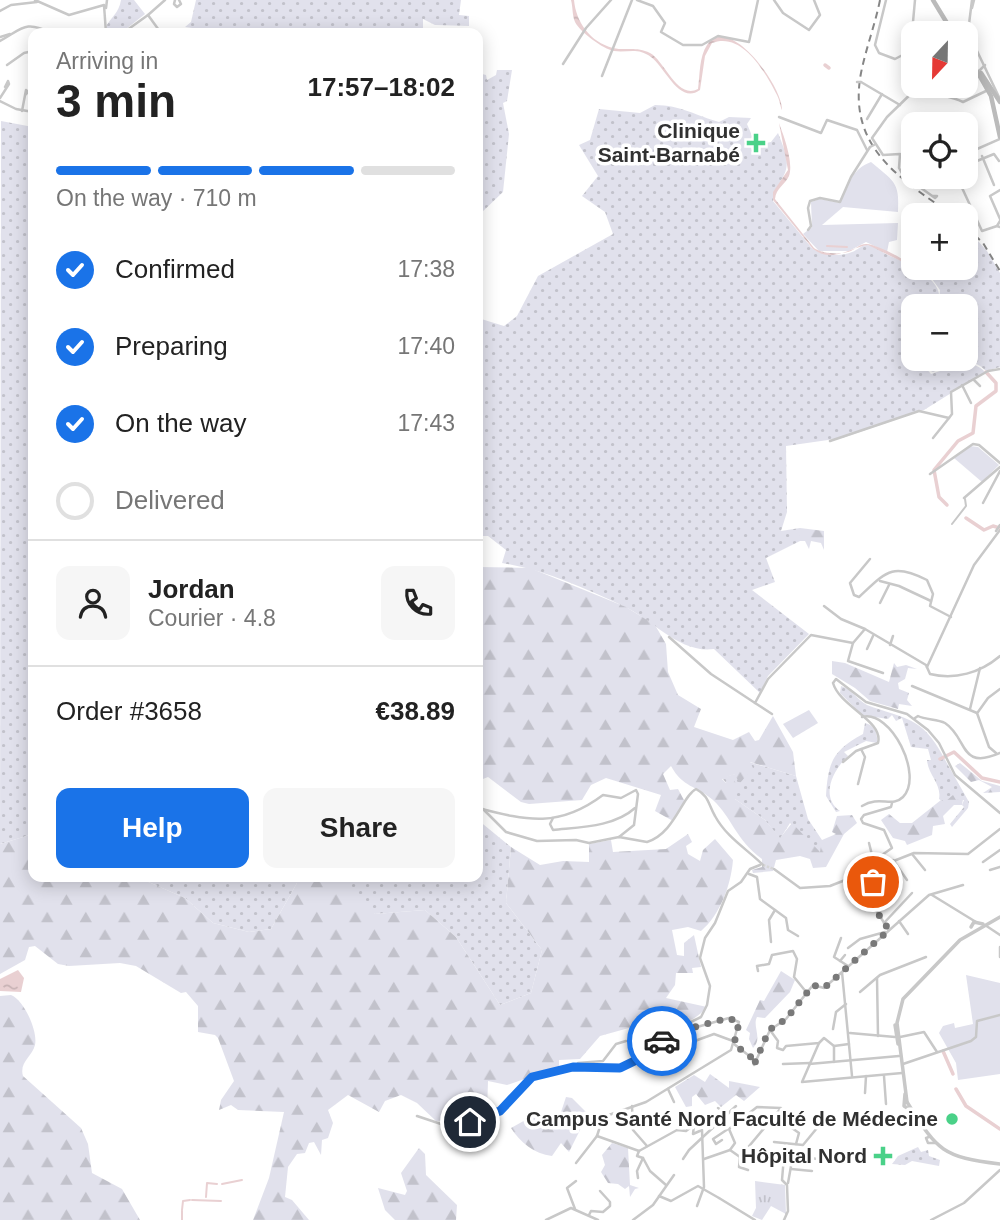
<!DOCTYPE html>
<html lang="en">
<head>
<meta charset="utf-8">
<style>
	body { margin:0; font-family:Arial,sans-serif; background:#f6f6f6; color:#222; height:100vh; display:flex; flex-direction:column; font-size:26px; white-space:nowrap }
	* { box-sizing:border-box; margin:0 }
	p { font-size:23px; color:#767676 }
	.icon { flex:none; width:38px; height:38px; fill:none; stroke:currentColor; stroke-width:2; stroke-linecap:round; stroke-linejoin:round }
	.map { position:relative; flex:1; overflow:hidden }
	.details { position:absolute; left:28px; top:28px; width:455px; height:854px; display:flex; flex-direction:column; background:#fff; border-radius:14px; box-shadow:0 4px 18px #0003 }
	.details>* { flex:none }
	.needle { width:46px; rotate:202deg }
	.fabs { position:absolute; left:901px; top:21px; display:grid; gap:14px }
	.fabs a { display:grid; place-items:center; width:77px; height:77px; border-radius:14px; background:#fff; box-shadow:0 4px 18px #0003; font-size:35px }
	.pin { position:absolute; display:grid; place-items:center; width:60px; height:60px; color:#fff; margin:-30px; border:4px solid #fff; border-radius:50%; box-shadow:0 2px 7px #0007 }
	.courier { position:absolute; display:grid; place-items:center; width:70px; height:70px; margin:-35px; border:5px solid #1a73e8; border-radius:50%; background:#fff; color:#222; box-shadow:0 2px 9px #0007 }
	.headline em { font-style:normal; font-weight:700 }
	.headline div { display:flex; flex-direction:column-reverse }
	.headline { display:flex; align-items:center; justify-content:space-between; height:119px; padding:0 28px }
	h1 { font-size:46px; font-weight:700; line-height:52px }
	.bar { display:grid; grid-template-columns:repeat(4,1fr); gap:10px 7px; align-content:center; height:84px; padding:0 28px }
	.bar i { height:9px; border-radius:5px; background:#e0e0e0 }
	.bar .on { background:#1a73e8 }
	.bar p { grid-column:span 4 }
	.line { display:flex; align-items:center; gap:18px; padding:0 28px; border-top:2px solid #e0e0e0 }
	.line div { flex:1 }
	.round { display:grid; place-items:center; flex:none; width:74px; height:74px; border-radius:14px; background:#f6f6f6 }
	ol { padding:0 28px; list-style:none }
	li { display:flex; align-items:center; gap:21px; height:77px }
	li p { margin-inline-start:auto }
	li .icon { padding:7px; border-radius:50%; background:#1a73e8; color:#fff; stroke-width:4 }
	li:last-child { color:#767676 }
	li i { width:38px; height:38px; border:4px solid #e0e0e0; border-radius:50% }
	.action { display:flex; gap:14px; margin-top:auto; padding:14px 28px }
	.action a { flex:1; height:80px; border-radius:14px; background:#1a73e8; color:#fff; font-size:28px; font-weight:700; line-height:80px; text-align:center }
	.action a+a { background:#f6f6f6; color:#222 }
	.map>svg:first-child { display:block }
	.grass { fill:url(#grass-dots) }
	.forest { fill:url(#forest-firs) }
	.park { fill:url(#park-tufts) }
	.pitch { fill:#e1e1ec }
	.water { fill:url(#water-ripples) }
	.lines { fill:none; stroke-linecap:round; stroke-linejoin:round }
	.stream { stroke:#e9d0d2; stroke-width:2 }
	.canal { stroke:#e9d0d2; stroke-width:3.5 }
	.minor-tunnel { stroke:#d6d6d6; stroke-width:2.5; stroke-dasharray:2.5 1.5; stroke-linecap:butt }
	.pedestrian { stroke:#c8c8c8; stroke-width:2 }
	.minor { stroke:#c8c8c8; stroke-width:2.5 }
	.tertiary { stroke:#c8c8c8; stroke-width:3.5 }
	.secondary { stroke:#bbb; stroke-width:4.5 }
	.rail { stroke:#868686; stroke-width:2; stroke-dasharray:7 5; stroke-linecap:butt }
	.minor-bridge { stroke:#c8c8c8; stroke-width:2.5 }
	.done { stroke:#797979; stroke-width:7; stroke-dasharray:0 12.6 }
	.route { stroke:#1a73e8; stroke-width:9 }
	.poi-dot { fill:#4ad188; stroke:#fff; stroke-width:2.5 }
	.labels { text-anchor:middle; stroke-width:7; stroke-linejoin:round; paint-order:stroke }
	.poi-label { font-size:21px; font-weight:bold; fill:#313131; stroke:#fff; text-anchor:end }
</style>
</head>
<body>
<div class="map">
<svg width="1000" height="1220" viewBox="0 0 1000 1220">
	<defs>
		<pattern id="grass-dots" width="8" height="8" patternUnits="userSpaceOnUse" patternTransform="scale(1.75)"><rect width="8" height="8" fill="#e1e1ec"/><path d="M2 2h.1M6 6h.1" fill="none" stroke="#c2c2cb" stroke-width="1.8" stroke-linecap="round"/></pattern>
		<pattern id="forest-firs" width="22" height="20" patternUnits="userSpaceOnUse" patternTransform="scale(1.75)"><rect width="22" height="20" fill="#e1e1ec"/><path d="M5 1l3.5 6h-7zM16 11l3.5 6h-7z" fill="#c2c2cb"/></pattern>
		<pattern id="park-tufts" width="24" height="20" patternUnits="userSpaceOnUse" patternTransform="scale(1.75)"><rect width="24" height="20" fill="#e1e1ec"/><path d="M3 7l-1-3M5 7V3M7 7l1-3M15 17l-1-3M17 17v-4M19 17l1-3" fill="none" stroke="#c2c2cb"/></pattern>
		<pattern id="water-ripples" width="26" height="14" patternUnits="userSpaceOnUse" patternTransform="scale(1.75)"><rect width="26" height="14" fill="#e9d0d2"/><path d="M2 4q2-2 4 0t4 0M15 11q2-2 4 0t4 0" fill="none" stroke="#c8b3b5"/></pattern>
	</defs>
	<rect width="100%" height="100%" fill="#fff"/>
	<!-- grass -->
	<g class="grass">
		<path d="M121,0H134L145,14L121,33H107L105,28C111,17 119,13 121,0Z"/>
		<path d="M196,0H461L459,15L469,16V26L435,25L423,19V33H207V30L185,27L191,22Z"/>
		<path d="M497,70H512L507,101L503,103L509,134L503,192L478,216V73L486,75L487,80L496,75Z"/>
		<path d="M655,105C680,105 697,116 719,122L729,117L751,118L747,124L756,145L771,142L778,133C790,163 791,167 773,193V201L811,247C820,256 841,257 852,252C858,250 861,245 867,245C875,245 880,251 886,254C903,262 950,279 937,306H914V359H918L931,374C950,369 968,355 985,372L924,410L842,438L786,446L787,512L781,531L800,528V541L766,558L775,582L752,590L809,634L768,676L760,693L714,649C680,654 652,619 623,606C585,588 544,570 502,563L506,550L488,536H478V318L504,326L517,316L538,276L613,234L605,212L582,196L598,176L579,145L590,140L599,109L640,113Z"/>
		<path d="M1,121L33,127V834L0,844Z"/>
		<path d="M966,228L987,251L1000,273V367L986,371C970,354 951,365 933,372L925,368L921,359H966V306H939L940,290L924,268H966Z"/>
		<path d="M841,686C852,689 857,700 867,705C904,719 922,716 943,756L940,759L944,758L969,802L968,808L952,827L950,824L964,807L962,805L964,800L945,803L939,799C942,784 928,775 927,760H931L928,749L911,747L902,718L896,721L892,715L888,719L862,715L840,693Z"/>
		<path d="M865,723C875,725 878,734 877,743L866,741L844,752L848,756C834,769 819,796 840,811L836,812L826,796C828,762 833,750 863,734Z"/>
		<path d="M749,762L796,776L808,819L822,840V853L815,849L790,823L780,839L765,820L735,799V793L722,778L734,774L742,779Z"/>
		<path d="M478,820L511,847L506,903L542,950L531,993L500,1005L456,937L425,910L375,914L297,883L271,929L249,932L213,923L185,898L137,877H478Z"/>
		<path d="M918,1147L921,1152L928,1150L929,1156L940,1160L939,1166L912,1161L905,1165L892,1164L898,1156Z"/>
	</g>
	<!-- forest -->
	<g class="forest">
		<path d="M800,528L824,531V550L821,543L811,541L809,549L805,541H800Z"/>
		<path d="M478,567L530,568L626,607L655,625L666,644L668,672L678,695L701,709L694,727L733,740L749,732L755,741L759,740L773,716L793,752L796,776L750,762L753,768L740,783L734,774L722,779L726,783L734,780L738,787L735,799L765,820L780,838L792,823L820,852L822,840L836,834L832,832L837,816L852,815L857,823L844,834L826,867L813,868L810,859L800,856L776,860L773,871L753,873L752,870L762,867V859C735,839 733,819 713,800C696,785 683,788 671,766L663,774L670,790L678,789L685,802L673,821L655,811L661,795L606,778L591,785L582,800L529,804L521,802L488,777L478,781Z"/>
		<path d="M832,661L845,663L889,682L894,663L897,667L906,665L917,669L908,668L905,679L898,683L899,689L909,693L907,700L912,706L899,704L898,709L870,701L855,688L832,674Z"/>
		<path d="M960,763L982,781L1000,786V792L983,793L992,787L979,780L971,782L955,766Z"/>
		<path d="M953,795L956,800L963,799L962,805H954L943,816L945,824L933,826L932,835L907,845L905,841L893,838L881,820L889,814L900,823H912L941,800L945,802Z"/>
		<path d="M33,834V877H137L185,898L213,923L249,932L271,929L297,883L334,878L375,914L425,910L456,937L500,1005L531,993L542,950L506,903L511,847L540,865L563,861L589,862V844L611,840L613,852L666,849L688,834L692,842L686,846L688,854L700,861L703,850L715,839L733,860C731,885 720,915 701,931L688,927L672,930L677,955L684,956V943L694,935L701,967L692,968L693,973H676L675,985L666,998L707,1007C695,1021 682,1024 665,1031L659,1043L636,1026L600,1036L580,1059L559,1060V1067L507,1085L488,1081L487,1112L474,1118L436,1121L417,1103L401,1095L385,1101L379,1112L348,1095L328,1110L333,1123L328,1138L322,1140L321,1155L314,1142L309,1143L305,1153L297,1154L288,1167L285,1197L292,1200L309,1220H253L269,1178L284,1112L238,1110L231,1105L219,1110L221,1100L234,1081L218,1038L215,1035L198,1032V1006L186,992L181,993L136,966L120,963L69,966L58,964L35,946L29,947L25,960L0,974V844Z"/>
		<path d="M781,971L795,980L790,992L765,1018L757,1017C752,1026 763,1039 753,1048L749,1039L750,1033L746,1030L760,1000L764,1001Z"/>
		<path d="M11,995C24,1000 38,1031 35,1045C32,1057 19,1062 23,1076L81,1128L88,1144L92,1173L122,1189L140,1220H0V996Z"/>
		<path d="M710,1074L729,1088V1081L760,1087L744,1101L736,1095L721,1107L715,1101L705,1105L696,1094L692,1097V1106L686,1107L675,1087L694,1075L705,1082Z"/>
		<path d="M566,1097L572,1098L588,1114L569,1152L561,1143L552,1156C534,1154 520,1142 511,1128L538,1113L560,1115Z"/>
		<path d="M612,1143L628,1148L630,1185L639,1188L635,1189L630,1197L629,1186L625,1189L618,1184L608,1183L601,1172L605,1165L602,1155Z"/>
		<path d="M419,1148L425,1154L426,1175L457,1205L456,1220H395L385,1210L378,1188L405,1195L407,1191L401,1173Z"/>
	</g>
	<!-- park -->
	<path class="park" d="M755,1181L785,1185L786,1214L771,1206L762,1220L752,1216L756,1208Z"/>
	<!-- pitch -->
	<g class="pitch">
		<path d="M871,162C893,181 900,181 898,212L843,207L822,225L898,223L897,240L889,242L887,252L866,242L849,251H819L803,234L812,227L811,202L820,199L840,203C848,185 852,169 871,162Z"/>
		<path d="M970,446L978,447L999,465L982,482L954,458Z"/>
		<path d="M809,710L818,723L793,738L783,724Z"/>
		<path d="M966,975L1000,983V1074L958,1080L956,1063L939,1033L943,1026L954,1023L955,1028L973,1024Z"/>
	</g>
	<!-- water -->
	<g class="water">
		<path d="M571,0H574C576,22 590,42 613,48C626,51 636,46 650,53C665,61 677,100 698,89C700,75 699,57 707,45C729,12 783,87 782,110C780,106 780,101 777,95C766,74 743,31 712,43L705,56L700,90C679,105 665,67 651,57C638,47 628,53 614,51C603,49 580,32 575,22C572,15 573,7 571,0Z"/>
		<path d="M779,123C783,134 794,162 789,176C785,185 776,188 775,199L814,248C822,254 842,255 851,251C857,248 859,244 866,244C874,243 909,261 913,267L868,245C851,247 832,264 813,249L773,200V192L788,170Z"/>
		<path d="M18,970L24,978L21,992L0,991V979Z"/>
	</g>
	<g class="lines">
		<!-- stream -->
		<g class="stream">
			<path d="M827,246L847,247"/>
			<path d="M222,1184L242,1180"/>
			<path d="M206,1197L207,1183L217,1184"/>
			<path d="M192,1200L221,1201"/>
			<path d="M182,1210L183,1201L190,1200"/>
			<path d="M182,1211V1220"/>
		</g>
		<!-- canal -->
		<g class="canal">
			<path d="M825,65L829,68"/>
			<path d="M947,505L939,497L934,470L958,441L973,433L976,406L996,391V383L986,372"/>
			<path d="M966,518L984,530L993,526L1000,528"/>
			<path d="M940,759L954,752L982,778L1000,782"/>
			<path d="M943,1051L953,1074"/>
			<path d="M956,1089L966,1106L1000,1129"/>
		</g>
		<!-- minor-tunnel -->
		<path class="minor-tunnel" d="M763,865L774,869"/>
		<!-- pedestrian -->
		<path class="pedestrian" d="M952,524L966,506L965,499"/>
		<!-- minor -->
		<g class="minor">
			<path d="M35,0L69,15L104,5L106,33"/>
			<path d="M175,0L174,4L177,7L181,4L179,0"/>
			<path d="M637,0L653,6L665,23L661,32L683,45H702L718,36L749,42L758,0"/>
			<path d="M774,0L783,13L809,30L820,15L814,0"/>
			<path d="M886,0L875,45L879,53L895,59L914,49"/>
			<path d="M915,0L913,22L919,33"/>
			<path d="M972,0L968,32L999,97"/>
			<path d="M106,8L107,0"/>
			<path d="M972,8L974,0"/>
			<path d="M0,11L11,5L37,2"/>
			<path d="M148,15L165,0"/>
			<path d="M123,33L148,15L161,33"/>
			<path d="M958,33L967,28"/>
			<path d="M0,37L10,34"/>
			<path d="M0,41C23,28 25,20 52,33"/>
			<path d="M563,64L586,28L611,0"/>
			<path d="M7,65L24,53L33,51"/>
			<path d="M909,67L914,69"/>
			<path d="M980,70L985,65"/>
			<path d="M602,76L632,0"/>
			<path d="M861,82L900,105"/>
			<path d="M919,86L887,117L872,138L883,155L900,154L899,168L903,175L935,198L937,196H933"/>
			<path d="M919,86C933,95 948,95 963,102L986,91"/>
			<path d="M0,98L9,84L8,81L5,87"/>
			<path d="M0,101L16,109L33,112"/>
			<path d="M22,111L26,90L28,92L25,95"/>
			<path d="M779,117L821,133L827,120L857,130L867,150"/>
			<path d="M867,119L882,94"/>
			<path d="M966,144L971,152"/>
			<path d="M968,153L1000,139"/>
			<path d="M967,154L972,163L994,154L999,161"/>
			<path d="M982,156L994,185"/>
			<path d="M936,177L938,179L944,177"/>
			<path d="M957,177L982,231L997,226"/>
			<path d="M1000,190L990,196L1000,219"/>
			<path d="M1000,221L997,226L1000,227"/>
			<path d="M808,230L811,226L808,208L810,201L820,198L840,202L851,177L870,147"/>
			<path d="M974,380L980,386"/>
			<path d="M962,385L971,403"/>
			<path d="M933,438L949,418"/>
			<path d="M830,441L919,411L949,418L952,414L951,392L988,371L1000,369"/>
			<path d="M930,474L973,444L979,445L1000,463"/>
			<path d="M964,498L1000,467"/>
			<path d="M983,503L1000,471"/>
			<path d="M996,531L1000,525"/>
			<path d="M870,559L850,583L854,595L859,597C886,572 892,562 927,580L933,594L930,606L951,617"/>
			<path d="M880,581L899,586L931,601"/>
			<path d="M880,603L889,585"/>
			<path d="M824,606L841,619L865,629"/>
			<path d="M669,637L711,674L755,703L768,679L811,635L853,643L865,629L926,665L930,674C955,680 980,673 1000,656"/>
			<path d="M853,643L848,661L883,673"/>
			<path d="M890,645L893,636"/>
			<path d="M867,649L873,636"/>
			<path d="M927,667L974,565L1000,530"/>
			<path d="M912,686L977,713"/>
			<path d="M755,703L772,714"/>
			<path d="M970,709L980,668"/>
			<path d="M978,712L988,698L1000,689"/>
			<path d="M977,713L989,747L996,753"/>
			<path d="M915,718L918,716C926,720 937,719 945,723C968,738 959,771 1000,753"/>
			<path d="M843,762L856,751L878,743C884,721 840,707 833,683L836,679L866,702L907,714L928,730L939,743L955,775L1000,813"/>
			<path d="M858,784L865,757L861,749"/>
			<path d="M862,806C880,795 892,808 903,797C924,776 891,709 862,717"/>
			<path d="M478,808C528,821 559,828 603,795L621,798L636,790L638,794L634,825L619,837"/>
			<path d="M483,809L506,832L537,841L576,840L589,843L619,837L647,842C675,833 682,796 696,789C709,796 708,804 715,816C727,838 747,849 763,865"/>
			<path d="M553,818L550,824L553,830C580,827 614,827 635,808"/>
			<path d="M869,843L875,867"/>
			<path d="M912,854L925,870"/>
			<path d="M893,860L907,880"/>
			<path d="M983,862L1000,850"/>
			<path d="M880,865L877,877L864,891L888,929"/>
			<path d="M878,866L879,857L892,848L884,830L863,823L861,819L864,815L891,807L892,803"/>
			<path d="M774,869L800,888L830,886L914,853L968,854L1000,829"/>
			<path d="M990,870L1000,867"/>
			<path d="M749,874L757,877L760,899L786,918L788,930L798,936"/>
			<path d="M932,895L976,922"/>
			<path d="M899,921L908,934"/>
			<path d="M884,923L912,893"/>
			<path d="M985,925L1000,935"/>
			<path d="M841,938L834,957L848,966"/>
			<path d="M771,942L769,920L775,910"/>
			<path d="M1000,947V957"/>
			<path d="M848,948L860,939L885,932"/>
			<path d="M840,961L845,955"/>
			<path d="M758,971L757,966L769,964L772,955L793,951L797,959L794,977L807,993"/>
			<path d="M842,972L852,1076"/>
			<path d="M877,978L878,1036"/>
			<path d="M860,992L880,975L926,957"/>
			<path d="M833,1029L836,1012L846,1004"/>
			<path d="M770,1030L778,1041L777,1048L783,1050L786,1046L819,1043L824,1038L834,1046L849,1044"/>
			<path d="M850,1033L895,1037"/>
			<path d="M900,1037L924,1032L937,1052"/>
			<path d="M692,1042L714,1034L733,1041"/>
			<path d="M819,1043L802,1082L902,1073"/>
			<path d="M734,1044L752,1058L754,1065L770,1030L786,1019L813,985L824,988L929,895L963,885"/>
			<path d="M834,1046V1062"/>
			<path d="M783,1064L810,1063"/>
			<path d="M809,1064L899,1056"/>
			<path d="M903,1064L971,1041L976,1037L977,1021L1000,1015"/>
			<path d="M581,1067L578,1063L603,1061L616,1044L626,1041"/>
			<path d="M884,1076L886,1104"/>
			<path d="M668,1089L674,1102"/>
			<path d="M865,1093L866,1076"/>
			<path d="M632,1106L633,1130L647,1146"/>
			<path d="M718,1108L728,1114"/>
			<path d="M417,1116L441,1124L477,1120L500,1111L532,1077L573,1067L620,1068L653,1052L674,1030L701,1017L707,1005L710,986L700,958L705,938L715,923L728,891L741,882L750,869L760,865"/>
			<path d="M597,1136L603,1117L646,1102L731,1050L739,1022L729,1018L672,1034"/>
			<path d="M597,1136L639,1151"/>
			<path d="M929,1137L926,1138L928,1143H935"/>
			<path d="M722,1140L716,1144L713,1139L728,1129"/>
			<path d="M774,1142L803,1145L822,1122"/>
			<path d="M796,1144L799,1133L789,1126L797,1115L801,1117"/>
			<path d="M730,1150L735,1143L729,1129L757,1107L781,1108L740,1157L739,1167L748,1170"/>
			<path d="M639,1151L677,1130L686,1131L694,1125L693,1134L702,1130L704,1187L697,1206"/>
			<path d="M639,1151L637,1156L643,1158L650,1171L666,1185"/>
			<path d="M683,1159L689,1150L736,1106"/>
			<path d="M704,1159L730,1150L740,1157"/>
			<path d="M759,1160L760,1154L782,1158"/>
			<path d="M576,1163L597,1136"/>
			<path d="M770,1165V1156"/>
			<path d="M791,1169L812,1171"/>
			<path d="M638,1178L637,1171L643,1158"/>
			<path d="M788,1183L793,1155L817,1159"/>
			<path d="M659,1196L671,1201L698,1186L719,1198"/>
			<path d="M719,1198L755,1220"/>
			<path d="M575,1209L567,1188L576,1181"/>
			<path d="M589,1215L591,1211L603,1212L610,1206V1202L600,1191"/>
			<path d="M546,1220L571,1208L598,1220"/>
			<path d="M633,1220L653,1205L674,1175"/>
			<path d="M784,1220L788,1211L787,1185L782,1180L785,1144"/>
			<path d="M931,1220L964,1203L1000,1170"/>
		</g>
		<!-- tertiary -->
		<g class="tertiary">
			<path d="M971,927L974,922L983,924"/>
			<path d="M895,1025L898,1044"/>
			<path d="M905,1094L904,1106L912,1111"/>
			<path d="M907,1102L897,1023L903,999L960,940L1000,917"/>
			<path d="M907,1102C937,1149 940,1157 1000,1164"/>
		</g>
		<!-- secondary -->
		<g class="secondary">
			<path d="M933,0L953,33"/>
			<path d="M966,52L991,96L1000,137"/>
			<path d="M981,73L1000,102"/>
		</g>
		<!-- rail -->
		<g class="rail">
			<path d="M880,0C875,25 866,48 861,73C847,147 900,179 953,215"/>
			<path d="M966,227L983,243L1000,271"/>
		</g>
		<!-- minor-bridge -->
		<g class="minor-bridge">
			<path d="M857,82H861"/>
			<path d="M870,147L874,145"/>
		</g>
	</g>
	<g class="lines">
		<!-- done -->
		<path class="done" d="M662,1041L668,1034L729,1018L739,1023L734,1044L752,1058L754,1065L769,1030L786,1019L813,985L824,988L889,930L865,894L873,882"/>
		<!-- route -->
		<path class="route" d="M470,1122L500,1111L532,1077L573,1067L620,1068L653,1052L662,1041"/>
	</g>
	<!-- markers -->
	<g class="poi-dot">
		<path d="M752.5 132.5h7v7h7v7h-7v7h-7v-7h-7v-7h7z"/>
		<circle cx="952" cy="1119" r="7"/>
		<path d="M879.5 1145.5h7v7h7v7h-7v7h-7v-7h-7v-7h7z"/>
	</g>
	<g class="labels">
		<!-- poi labels -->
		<g class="poi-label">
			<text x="740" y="138">Clinique<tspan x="740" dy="24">Saint-Barnabé</tspan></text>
			<text x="938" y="1126">Campus Santé Nord Faculté de Médecine</text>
			<text x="867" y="1163">Hôpital Nord</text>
		</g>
	</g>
</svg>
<div class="fabs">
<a><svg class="needle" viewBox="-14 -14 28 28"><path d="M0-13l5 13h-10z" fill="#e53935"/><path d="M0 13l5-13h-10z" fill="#767676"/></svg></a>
<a><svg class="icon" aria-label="locate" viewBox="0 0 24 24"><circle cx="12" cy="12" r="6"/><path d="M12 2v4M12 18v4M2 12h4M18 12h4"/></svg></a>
<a>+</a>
<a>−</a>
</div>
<div class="pin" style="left:873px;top:882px;background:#ea580c"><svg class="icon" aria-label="bag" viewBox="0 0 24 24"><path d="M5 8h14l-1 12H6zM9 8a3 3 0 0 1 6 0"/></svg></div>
<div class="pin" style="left:470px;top:1122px;background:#1f2937"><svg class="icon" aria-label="home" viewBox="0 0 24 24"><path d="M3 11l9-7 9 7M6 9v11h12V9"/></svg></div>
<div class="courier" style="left:662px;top:1041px"><svg class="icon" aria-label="car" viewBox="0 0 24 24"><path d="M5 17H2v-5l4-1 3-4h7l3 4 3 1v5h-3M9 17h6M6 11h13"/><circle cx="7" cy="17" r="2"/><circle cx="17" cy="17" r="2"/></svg></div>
<section class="details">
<div class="headline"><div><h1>3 min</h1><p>Arriving in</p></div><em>17:57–18:02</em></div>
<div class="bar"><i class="on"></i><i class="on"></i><i class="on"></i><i></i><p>On the way · 710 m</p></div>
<ol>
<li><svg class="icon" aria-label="check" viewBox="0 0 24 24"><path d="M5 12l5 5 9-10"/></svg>Confirmed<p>17:38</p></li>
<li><svg class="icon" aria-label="check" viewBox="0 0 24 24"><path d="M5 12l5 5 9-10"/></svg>Preparing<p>17:40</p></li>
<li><svg class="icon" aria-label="check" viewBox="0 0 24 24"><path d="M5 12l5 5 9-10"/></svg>On the way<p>17:43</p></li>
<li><i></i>Delivered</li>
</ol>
<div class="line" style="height:126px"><a class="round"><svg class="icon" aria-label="person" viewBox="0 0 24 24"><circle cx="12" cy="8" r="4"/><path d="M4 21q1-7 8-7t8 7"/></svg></a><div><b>Jordan</b><p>Courier · 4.8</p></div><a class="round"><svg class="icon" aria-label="phone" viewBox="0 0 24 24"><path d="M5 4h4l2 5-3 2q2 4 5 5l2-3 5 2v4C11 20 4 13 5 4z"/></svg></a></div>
<div class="line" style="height:91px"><div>Order #3658</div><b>€38.89</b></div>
<div class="action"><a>Help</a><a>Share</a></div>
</section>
</div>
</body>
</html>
